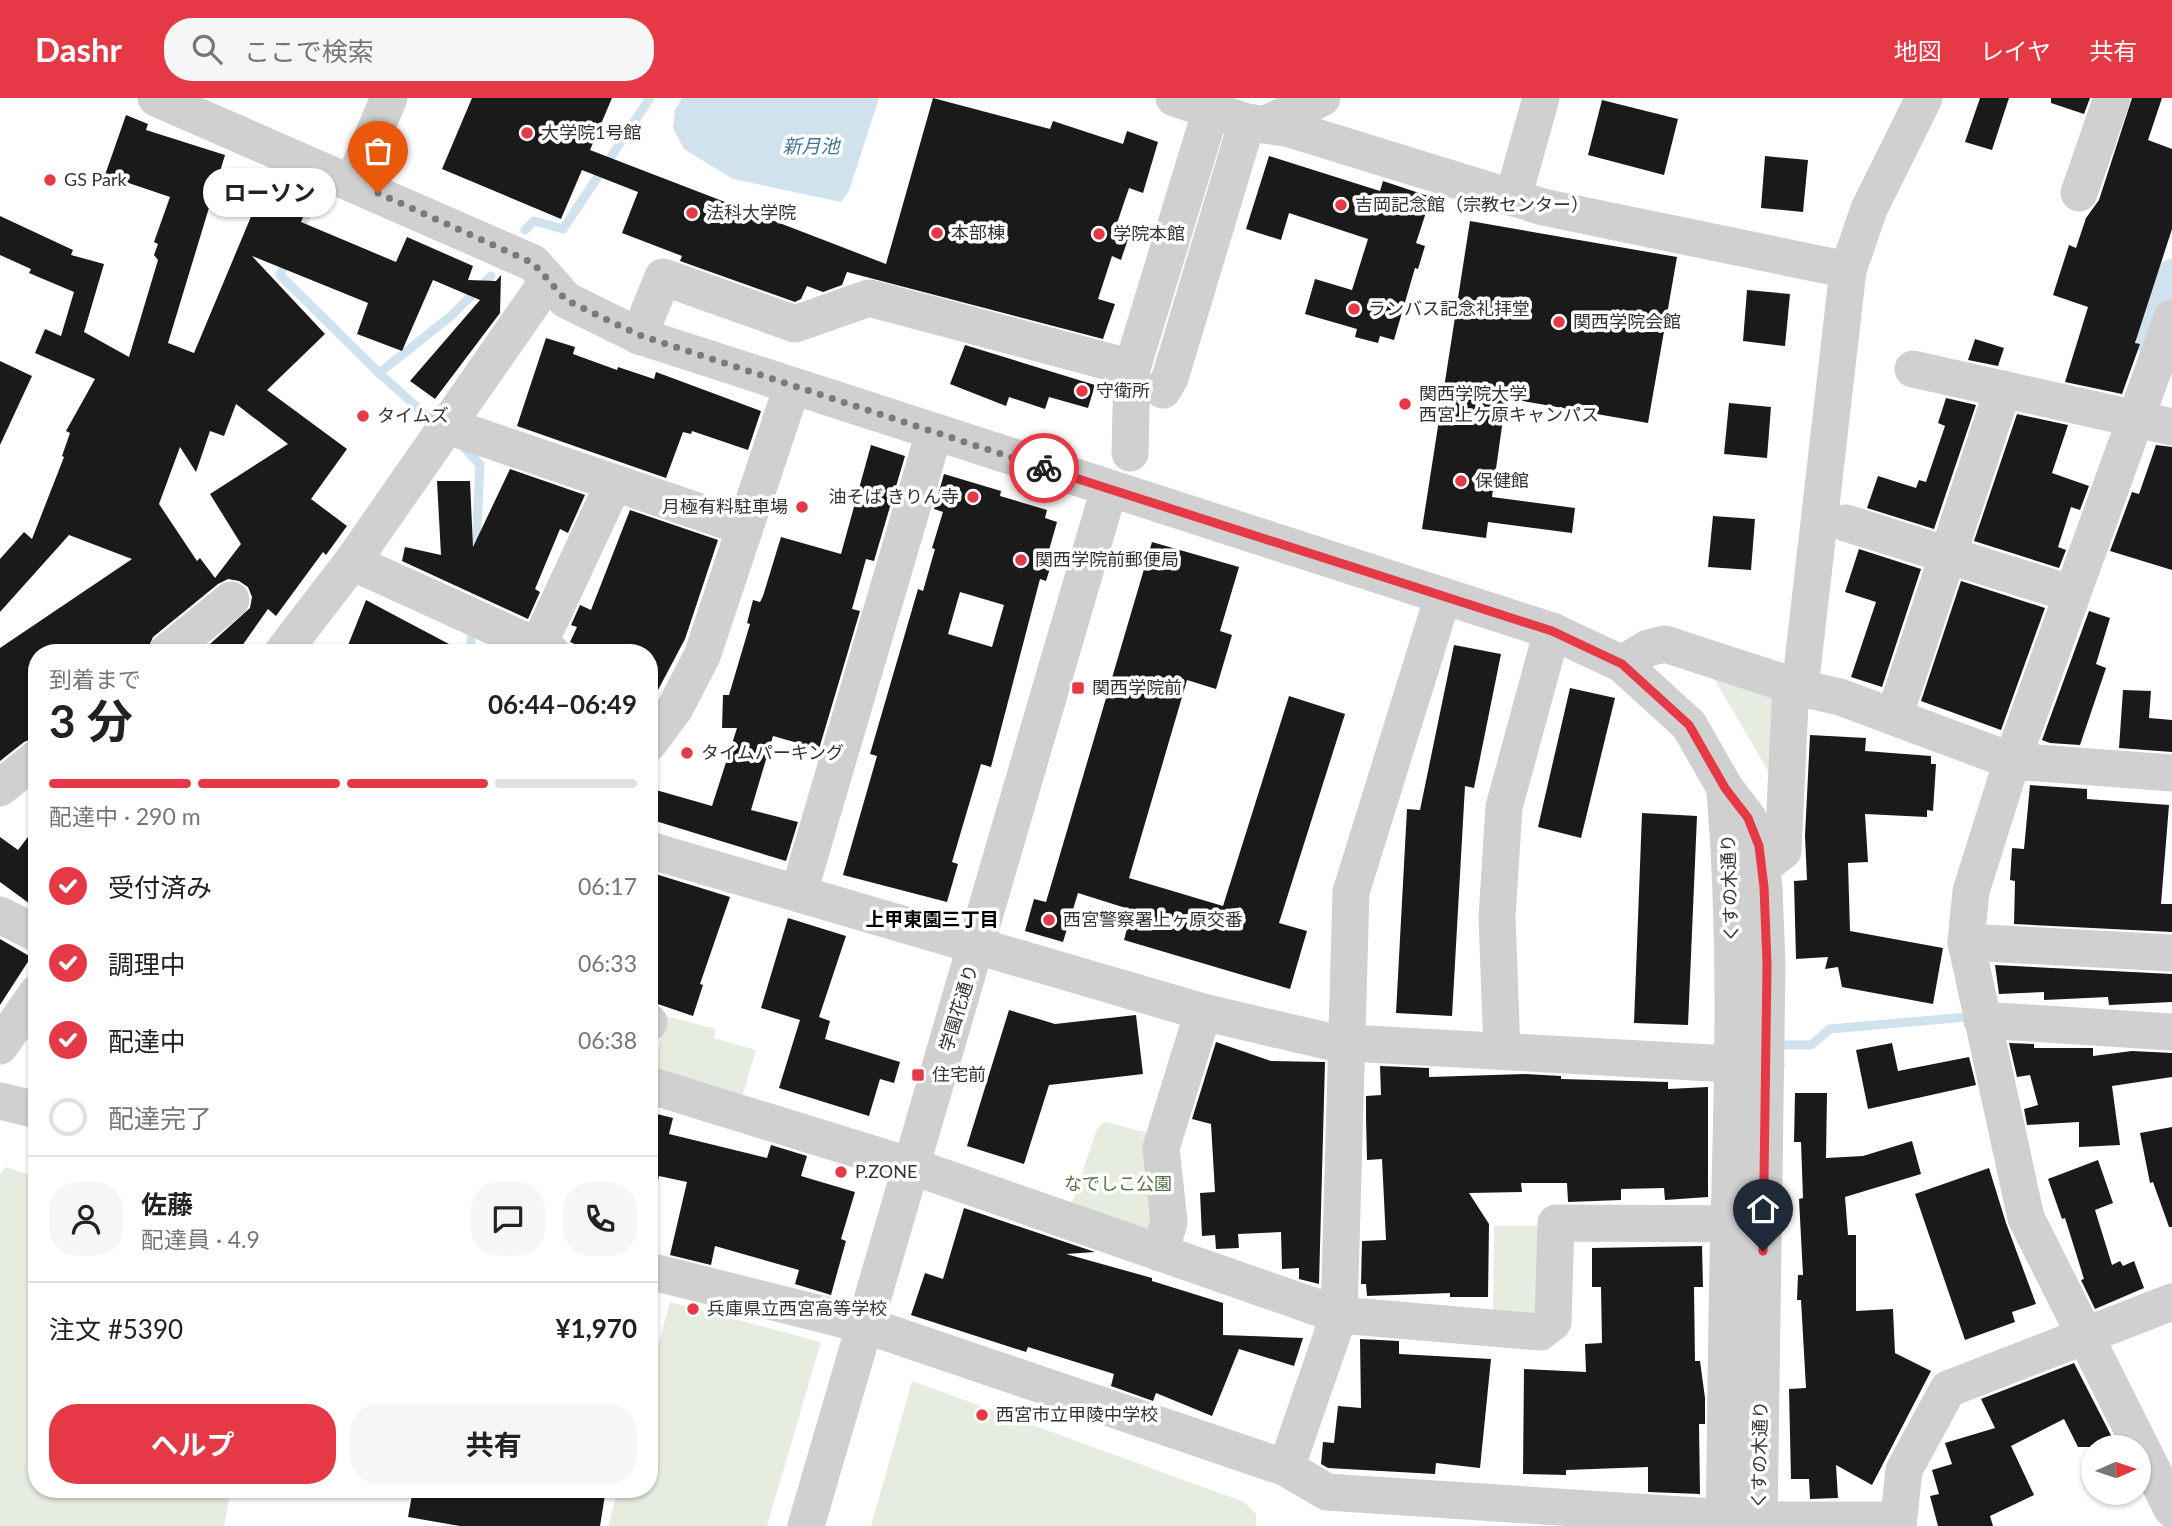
<!DOCTYPE html>
<html lang="ja">
<head>
<meta charset="utf-8">
<style>
	body { margin:0; font-family:Lato,"Noto Sans JP",sans-serif; background:#f6f6f6; color:#222; height:100vh; display:flex; flex-direction:column; font-size:26px; white-space:nowrap }
	* { box-sizing:border-box; margin:0 }
	p { font-size:23px; color:#767676 }
	.icon { flex:none; width:38px; height:38px; fill:none; stroke:currentColor; stroke-width:2; stroke-linecap:round; stroke-linejoin:round }
	.map { position:relative; flex:1; overflow:hidden }
	.details { position:absolute; left:28px; top:546px; width:630px; height:854px; display:flex; flex-direction:column; background:#fff; border-radius:28px; box-shadow:0 2px 5px #0004 }
	.details>* { flex:none }
	.needle { width:46px; rotate:87deg }
	.controls { position:absolute; left:2081px; top:1337px; display:grid; gap:14px }
	.controls a { display:grid; place-items:center; width:70px; height:70px; border-radius:50%; background:#fff; box-shadow:0 2px 5px #0004; font-size:35px }
	.pin { position:absolute; display:grid; place-items:center; width:60px; height:60px; color:#fff; margin:-72px -30px; border-radius:50% 50% 50% 0; rotate:-45deg; box-shadow:0 0 7px #0007 }
	.pin .icon { rotate:45deg }
	.courier { position:absolute; display:grid; place-items:center; width:70px; height:70px; margin:-35px; border:5px solid #e63946; border-radius:50%; background:#fff; color:#222; box-shadow:0 2px 9px #0007 }
	.bubble { position:absolute; height:49px; border-radius:24px; background:#fff; box-shadow:0 2px 5px #0004; font-size:23px; font-weight:700; line-height:49px; text-align:center }
	.summary em { font-style:normal; font-weight:700 }
	.summary div { display:flex; flex-direction:column-reverse }
	.summary { display:flex; align-items:center; justify-content:space-between; height:119px; padding:0 21px }
	h1 { font-size:46px; font-weight:700; line-height:52px }
	.bar { display:grid; grid-template-columns:repeat(4,1fr); gap:10px 7px; align-content:center; height:84px; padding:0 21px }
	.bar i { height:9px; border-radius:5px; background:#e0e0e0 }
	.bar .current { background:#e63946 }
	.bar p { grid-column:span 4 }
	.line { display:flex; align-items:center; gap:18px; padding:0 21px; border-top:2px solid #e0e0e0 }
	.line div { flex:1 }
	.round { display:grid; place-items:center; flex:none; width:74px; height:74px; border-radius:28px; background:#f6f6f6 }
	ol { padding:0 21px; list-style:none }
	li { display:flex; align-items:center; gap:21px; height:77px }
	li p { margin-inline-start:auto }
	li .icon { padding:7px; border-radius:50%; background:#e63946; color:#fff; stroke-width:4 }
	li:last-child { color:#767676 }
	li i { width:38px; height:38px; border:4px solid #e0e0e0; border-radius:50% }
	.button { display:flex; gap:14px; margin-top:auto; padding:14px 21px }
	.button a { flex:1; height:80px; border-radius:28px; background:#e63946; color:#fff; font-size:28px; font-weight:700; line-height:80px; text-align:center }
	.button a+a { background:#f6f6f6; color:#222 }
	header { display:flex; align-items:center; gap:42px; box-sizing:border-box; height:98px; padding:0 35px; background:#e63946; color:#fff }
	header strong { font-size:33px }
	nav { display:flex; gap:38px; margin-inline-start:auto; font-size:24px }
	.search { width:490px; height:63px; background:#f6f6f6; display:flex; align-items:center; gap:18px; box-sizing:border-box; padding:0 24px; border-radius:28px; color:#767676; font-size:26px }
	.map>svg:first-child { display:block }
	.green { fill:#e6ecdf }
	.water { fill:#cfe2ee }
	.lines { fill:none; stroke-linecap:round; stroke-linejoin:round }
	.stream { stroke:#cfe2ee; stroke-width:9 }
	.canal { stroke:#cfe2ee; stroke-width:30 }
	.building { fill:#1a1a1a; fill-rule:evenodd }
	.minor { stroke:#d0d0d0; stroke-width:37 }
	.done { stroke:#7a7a7a; stroke-width:7; stroke-dasharray:0 12.6 }
	.route { stroke:#e63946; stroke-width:9 }
	.poi-dot { fill:#e63946; stroke:#fff; stroke-width:2.5 }
	.labels { text-anchor:middle; stroke-width:7; stroke-linejoin:round; paint-order:stroke }
	.poi-label { font-size:18px; fill:#333; stroke:#fff; text-anchor:start }
	.street-label { font-size:18px; fill:#333; stroke:#fff }
	.park-label { font-size:18px; fill:#56703f; stroke:#fff }
	.water-label { font-size:19px; font-style:italic; fill:#3f7597; stroke:#fff }
	.neighbourhood-label { font-size:19px; font-weight:bold; fill:#000; stroke:#fff }
</style>
</head>
<body>
<header>
<strong>Dashr</strong>
<div class="search"><svg class="icon" aria-label="search" viewBox="0 0 24 24"><circle cx="10" cy="10" r="6"/><path d="M15 15l6 6"/></svg>ここで検索</div>
<nav><a>地図</a><a>レイヤ</a><a>共有</a></nav>
</header>
<div class="map">
<svg width="2172" height="1428" viewBox="0 0 2172 1428">
	<rect width="100%" height="100%" fill="#fff"/>
	<!-- green -->
	<g class="green">
		<path d="M1712,577L1773,596L1775,685Z"/>
		<path d="M666,918L716,931L714,940L756,952L740,1006L662,981L654,967Z"/>
		<path d="M1105,1024L1156,1037L1151,1140L1070,1111L1097,1031Z"/>
		<path d="M6,1069L37,1079V1391H231L224,1428H0V1077Z"/>
		<path d="M1494,1128H1545L1543,1209L1529,1221L1493,1220Z"/>
		<path d="M670,1204L821,1244L767,1428H608L618,1391H649V1279Z"/>
		<path d="M912,1283L1244,1404L1256,1416V1428H871Z"/>
	</g>
	<!-- water -->
	<path class="water" d="M682,0H879L849,93L841,104L733,81L684,51L673,30L675,12Z"/>
	<g class="lines">
		<!-- stream -->
		<g class="stream">
			<path d="M525,132L534,123L563,131L650,0"/>
			<path d="M298,135L318,92"/>
			<path d="M287,161L280,177L379,275"/>
			<path d="M427,318L379,275L451,218L491,178"/>
			<path d="M462,347L480,367L476,452"/>
			<path d="M470,555L472,531"/>
			<path d="M1786,947H1811L1830,931L1967,919"/>
		</g>
		<!-- canal -->
		<path class="canal" d="M2151,243L2172,176"/>
	</g>
	<!-- building -->
	<g class="building">
		<path d="M472,0H612L590,52L886,166L933,0L1050,31L1053,23L1123,46L1127,33L1158,44L1143,95L1129,90L1114,134L1129,138L1121,162L1112,158L1098,201L1115,206L1103,241L847,174L842,187L823,194L807,188L801,201L795,204L680,163L682,158L622,135L638,94L582,72L561,121L442,71Z"/>
		<path d="M1980,0H2009L1992,52L1965,44Z"/>
		<path d="M2051,0H2090L2084,16L2051,5Z"/>
		<path d="M2132,0H2162L2148,42L2172,51V131L2135,245L2140,246L2122,296L2065,284L2088,209L2053,197L2069,147L2076,150L2086,120L2099,102Z"/>
		<path d="M1602,2L1678,21L1664,77L1588,57Z"/>
		<path d="M126,17L148,26L146,32L225,57L168,245L194,255L255,109L262,112L275,79L313,95L301,124L396,164L407,139L473,168L468,182L496,183L501,177L500,215L435,301L410,283L480,202L433,182L402,253L357,236L368,205L252,158L325,236L267,292L347,351L311,401L347,428L326,457L323,454L276,518L268,511L237,555H200L250,510L252,499L248,489L239,483L228,481L218,486L153,539L146,555H37V639L24,644L0,663V550L132,461L69,437L0,514V461L24,434L32,441L64,359L62,358L70,335L66,333L95,281L35,255L45,231L61,238L74,194L29,175L31,171L0,157V118L73,152L71,157L104,166L84,234L129,259L158,162L154,157L158,146L154,144L170,99L105,77ZM236,306L288,346L210,396L241,446L215,480L200,460L197,463L159,406L180,349L196,374L210,333L224,338Z"/>
		<path d="M1269,58L1380,93L1383,83L1431,99L1416,145L1425,148L1418,171L1415,170L1394,242L1380,238L1378,245L1355,239L1357,231L1305,216L1315,181L1352,192L1368,141L1289,115L1281,142L1246,131Z"/>
		<path d="M1765,58L1808,62L1803,114L1761,110Z"/>
		<path d="M1470,123L1677,159L1648,325L1506,300L1492,399L1575,410L1572,435L1488,424L1486,440L1422,431Z"/>
		<path d="M1747,192L1790,196L1785,248L1743,243Z"/>
		<path d="M546,240L575,249L573,256L617,272L618,269L654,281L656,274L761,313L748,352L692,333L691,336L683,334L666,380L517,328Z"/>
		<path d="M1975,241L2004,250L1998,268L1968,262Z"/>
		<path d="M965,247L1095,287L1088,310L1049,299L1045,311L1009,299L1006,308L950,286Z"/>
		<path d="M0,263L32,278L0,347Z"/>
		<path d="M1946,300L1976,307L1934,431L1867,410L1878,378L1916,390L1919,382L1926,384L1945,328L1938,325Z"/>
		<path d="M1729,305L1771,309L1767,360L1724,356Z"/>
		<path d="M2017,316L2068,327L2052,375L2089,388L2080,412L2071,409L2058,449L2066,452L2059,470L1974,443Z"/>
		<path d="M871,347L905,358L874,463L866,461L852,511L860,513L819,651L773,638L751,712L798,724L786,763L649,721V690L712,708L737,630H722L723,597H729L750,526L747,525L753,502L760,504L763,498L781,439L841,456Z"/>
		<path d="M2156,347L2172,349V472L2110,453L2132,394L2139,396Z"/>
		<path d="M510,371L585,397L568,435L560,431L535,491L540,494L528,521L402,463L405,449L441,457L437,383H470L473,449Z"/>
		<path d="M944,376L1001,393L1000,398L1047,412L1045,420L1057,424L1047,459L1053,461L1046,483L1040,481L991,669L981,666L952,764L958,766L947,804L843,777L877,658L870,656L918,491L923,493L935,451L932,450L943,414L934,411ZM960,494L1004,507L992,549L948,536Z"/>
		<path d="M630,412L718,442L685,541L649,609V555H595L570,544L577,529L571,527L580,507L591,512Z"/>
		<path d="M1713,418L1755,421L1751,472L1708,469Z"/>
		<path d="M1152,444L1239,469L1220,533L1232,537L1216,591L1187,582L1129,780L1223,808L1289,598L1345,616L1279,825L1307,833L1290,891L1124,842L1132,812L1078,795L1063,844L1025,833L1034,801L1046,804Z"/>
		<path d="M1859,451L1921,471L1882,589L1851,579L1876,504L1845,494Z"/>
		<path d="M1961,483L2045,510L2001,632L1921,603Z"/>
		<path d="M366,502L396,518L466,555H345Z"/>
		<path d="M2089,513L2110,520L2096,566L2106,570L2080,647L2050,645L2042,642Z"/>
		<path d="M1454,547L1501,556L1474,690L1465,688L1452,918L1396,915L1407,711L1420,712Z"/>
		<path d="M1570,590L1615,600L1581,740L1538,729Z"/>
		<path d="M2123,592L2151,593L2149,620L2172,622V654L2119,650Z"/>
		<path d="M1810,637L1866,640L1865,653L1931,658V666H1936L1933,713L1927,712V719L1865,716L1868,764L1848,765L1850,833L1943,850L1933,906L1842,889L1838,869L1825,871L1828,859L1796,861L1794,783L1807,782L1805,738Z"/>
		<path d="M2030,687L2087,691V701L2169,707L2161,806H2172V834L2014,826L2015,783L2010,782L2012,750L2024,751Z"/>
		<path d="M1642,715L1697,718L1688,927L1634,925Z"/>
		<path d="M37,727V811L0,784V739L18,752Z"/>
		<path d="M649,774L730,799L700,886L703,887L693,918L649,903Z"/>
		<path d="M788,820L846,838L819,919L830,923L825,941L900,964L894,985L880,981L869,1018L779,990L800,922L761,910Z"/>
		<path d="M0,841L31,859L0,907Z"/>
		<path d="M1995,867L2172,876V904L2109,907L2108,899L2044,902V894L1999,896Z"/>
		<path d="M1009,912L1055,926L1136,917L1143,976L1049,987L1024,1066L967,1048Z"/>
		<path d="M1216,944L1271,963L1325,964L1319,1186L1299,1181V1170L1282,1171L1281,1134L1238,1136L1239,1150L1216,1151L1215,1137L1202,1138L1200,1095L1215,1094L1211,1026L1192,1021Z"/>
		<path d="M1892,945L1898,973L1969,959L1976,987L1868,1011L1856,952Z"/>
		<path d="M2009,945L2034,946V950H2093V958L2132,953L2172,955V979L2112,988L2120,1047L2079,1049V1024L2027,1027L2024,1011L2038,1007L2030,977L2017,979Z"/>
		<path d="M1380,968L1429,970V979L1525,976L1561,978V981L1668,984V991L1708,989V1099L1665,1102L1664,1090L1621,1091V1102L1568,1104L1567,1085H1521L1522,1094L1469,1095L1489,1126L1488,1199H1450V1195L1367,1198L1366,1186H1361L1362,1143L1386,1142L1382,1061L1367,1062L1366,1019V998L1381,997Z"/>
		<path d="M1795,995H1827L1826,1060L1863,1058L1912,1043L1921,1076L1845,1099L1848,1137H1856V1213L1893,1211L1895,1255L1931,1273L1872,1387L1836,1367L1838,1400L1810,1401L1809,1381H1791L1789,1291L1806,1290L1801,1202H1797L1798,1177H1803L1799,1101L1803,1100L1801,1044H1794Z"/>
		<path d="M649,1014L673,1020L669,1036L767,1060L771,1047L807,1058L801,1078L855,1094L841,1141L846,1143L831,1197L795,1186L799,1172L715,1148L711,1167L670,1157L687,1084L659,1078L658,1082L649,1081Z"/>
		<path d="M2172,1029V1129H2169L2153,1084L2150,1085L2140,1035Z"/>
		<path d="M2098,1062L2113,1105L2095,1112L2112,1167L2120,1163L2123,1168L2134,1163L2144,1190L2095,1211L2081,1182L2084,1181L2065,1120L2062,1121L2048,1081Z"/>
		<path d="M1989,1070L2006,1125L2036,1206L2012,1214L2015,1224L1965,1242L1915,1096Z"/>
		<path d="M964,1110L1095,1154L1066,1156L1152,1180V1183L1223,1205V1237L1303,1240L1294,1268L1239,1251L1212,1318L1156,1295L1153,1303L1111,1288L1114,1276L1028,1249L1026,1254L911,1217L925,1175L943,1181Z"/>
		<path d="M1702,1148L1703,1189H1694L1695,1263H1700L1705,1300V1326H1699L1700,1396L1648,1394V1369L1566,1372V1377L1523,1376L1524,1271L1586,1274L1585,1246L1602,1245L1601,1189H1592V1150Z"/>
		<path d="M1360,1241L1399,1243V1256L1491,1261L1480,1370L1436,1365L1435,1376L1328,1370L1321,1366L1323,1344L1334,1345L1338,1308L1361,1310Z"/>
		<path d="M2074,1265L2117,1349H2078L2064,1321L2011,1348L2034,1397L1990,1418L1993,1428H1938L1930,1398L1939,1396L1932,1372L1952,1366L1945,1345L1995,1330L1981,1301Z"/>
		<path d="M413,1391H606L600,1428H460L408,1419Z"/>
	</g>
	<g class="lines">
		<!-- minor -->
		<g class="minor">
			<path d="M156,0L533,165L566,202L639,238L1552,533L1622,566L1689,627L1725,690L1748,720L1759,748L1764,789L1767,867L1759,1428"/>
			<path d="M1174,0L1247,24L1290,31L1543,109L1848,172"/>
			<path d="M1263,27L1322,0"/>
			<path d="M353,84L389,0"/>
			<path d="M2079,95L2112,0"/>
			<path d="M1513,100L1541,0"/>
			<path d="M2172,220L2012,663L1971,793L1966,844L2026,1120L2172,1411"/>
			<path d="M639,238L663,179L795,226L869,200L1132,270"/>
			<path d="M1913,271L2172,329"/>
			<path d="M1163,292L1170,280L1247,24"/>
			<path d="M445,327L744,429"/>
			<path d="M1130,355L1132,270L1211,12"/>
			<path d="M1846,425L2072,496"/>
			<path d="M352,464L552,555"/>
			<path d="M538,548L614,385"/>
			<path d="M166,555L231,502"/>
			<path d="M282,555L352,464L547,184"/>
			<path d="M1622,566L1648,550L1665,546L1800,590L1840,599L2012,663L2172,675"/>
			<path d="M1800,590L1848,172L1869,111L1924,0"/>
			<path d="M1894,619L2003,291"/>
			<path d="M649,645L675,610L702,558L792,289"/>
			<path d="M0,690L37,660"/>
			<path d="M649,752L1203,914L1331,944L1766,968"/>
			<path d="M1762,769L1783,753L1791,586"/>
			<path d="M799,794L934,335"/>
			<path d="M0,817L37,836"/>
			<path d="M1966,844L2172,855"/>
			<path d="M1982,922L2172,934"/>
			<path d="M649,924V925"/>
			<path d="M0,948L37,895"/>
			<path d="M1502,953L1497,819L1504,709L1552,533"/>
			<path d="M649,987L911,1068L1339,1217L1540,1234L1553,1224L1556,1125L1763,1126"/>
			<path d="M0,1003L37,1012"/>
			<path d="M1160,1155L1169,1124L1161,1050L1203,914"/>
			<path d="M649,1173L865,1227L1286,1370L1327,1394L1760,1422H1897"/>
			<path d="M1286,1370L1339,1217L1351,794L1443,498"/>
			<path d="M806,1428L1109,391"/>
			<path d="M1724,1428C1726,1327 1726,1226 1729,1125C1733,981 1737,838 1725,694"/>
			<path d="M1898,1428L1904,1372L1948,1291L2172,1204"/>
		</g>
	</g>
	<g class="lines">
		<!-- done -->
		<path class="done" d="M378,95L533,165L566,202L639,237L1044,370"/>
		<!-- route -->
		<path class="route" d="M1044,370L1552,533L1622,566L1689,627L1725,690L1748,720L1759,748L1764,789L1767,867L1763,1153"/>
	</g>
	<!-- markers -->
	<g class="poi-dot">
		<circle cx="527" cy="35" r="7"/>
		<circle cx="50" cy="82" r="7"/>
		<circle cx="1341" cy="107" r="7"/>
		<circle cx="692" cy="115" r="7"/>
		<circle cx="937" cy="135" r="7"/>
		<circle cx="1099" cy="136" r="7"/>
		<circle cx="1354" cy="211" r="7"/>
		<circle cx="1559" cy="224" r="7"/>
		<circle cx="1082" cy="293" r="7"/>
		<circle cx="1405" cy="306" r="7"/>
		<circle cx="363" cy="318" r="7"/>
		<circle cx="1461" cy="383" r="7"/>
		<circle cx="973" cy="399" r="7"/>
		<circle cx="802" cy="409" r="7"/>
		<circle cx="1021" cy="462" r="7"/>
		<rect x="1071" y="583" width="14" height="14" rx="3.5"/>
		<circle cx="687" cy="655" r="7"/>
		<circle cx="1049" cy="822" r="7"/>
		<rect x="911" y="970" width="14" height="14" rx="3.5"/>
		<circle cx="841" cy="1074" r="7"/>
		<circle cx="693" cy="1211" r="7"/>
		<circle cx="982" cy="1317" r="7"/>
	</g>
	<g class="labels">
		<!-- poi labels -->
		<g class="poi-label">
			<text x="541" y="41">大学院1号館</text>
			<text x="64" y="88">GS Park</text>
			<text x="1355" y="113">吉岡記念館（宗教センター）</text>
			<text x="706" y="121">法科大学院</text>
			<text x="951" y="141">本部棟</text>
			<text x="1113" y="142">学院本館</text>
			<text x="1368" y="217">ランバス記念礼拝堂</text>
			<text x="1573" y="230">関西学院会館</text>
			<text x="1096" y="299">守衛所</text>
			<text x="1419" y="302">関西学院大学<tspan x="1419" dy="21">西宮上ケ原キャンパス</tspan></text>
			<text x="377" y="324">タイムズ</text>
			<text x="1475" y="389">保健館</text>
			<text x="959" y="405" text-anchor="end">油そば きりん寺</text>
			<text x="788" y="415" text-anchor="end">月極有料駐車場</text>
			<text x="1035" y="468">関西学院前郵便局</text>
			<text x="1092" y="596">関西学院前</text>
			<text x="701" y="661">タイムパーキング</text>
			<text x="1063" y="828">西宮警察署上ヶ原交番</text>
			<text x="932" y="983">住宅前</text>
			<text x="855" y="1080">P.ZONE</text>
			<text x="707" y="1217">兵庫県立西宮高等学校</text>
			<text x="996" y="1323">西宮市立甲陵中学校</text>
		</g>
		<!-- street labels -->
		<g class="street-label">
			<text transform="translate(1730 790) rotate(-92)" y="6">くすの木通り</text>
			<text transform="translate(959 910) rotate(-73)" y="6">学園花通り</text>
			<text transform="translate(1760 1357) rotate(-89)" y="6">くすの木通り</text>
		</g>
		<!-- park labels -->
		<g class="park-label">
			<text x="1118" y="1092">なでしこ公園</text>
		</g>
		<!-- water labels -->
		<g class="water-label">
			<text x="811" y="55">新月池</text>
		</g>
		<!-- neighbourhood labels -->
		<g class="neighbourhood-label">
			<text x="932" y="828">上甲東園三丁目</text>
		</g>
	</g>
</svg>
<div class="controls">
<a><svg class="needle" viewBox="-14 -14 28 28"><path d="M0-13l5 13h-10z" fill="#e53935"/><path d="M0 13l5-13h-10z" fill="#767676"/></svg></a>
</div>
<div class="pin" style="left:378px;top:95px;background:#ea580c"><svg class="icon" aria-label="bag" viewBox="0 0 24 24"><path d="M5 8h14l-1 12H6zM9 8a3 3 0 0 1 6 0"/></svg></div>
<div class="pin" style="left:1763px;top:1153px;background:#1f2937"><svg class="icon" aria-label="home" viewBox="0 0 24 24"><path d="M3 11l9-7 9 7M6 9v11h12V9"/></svg></div>
<div class="courier" style="left:1044px;top:370px"><svg class="icon" aria-label="bike" viewBox="0 0 24 24"><circle cx="6" cy="16" r="4"/><circle cx="18" cy="16" r="4"/><path d="M6 16l4-8h5l3 8M10 8l3 8H6M13 5h3"/></svg></div>
<div class="bubble" style="left:203px;top:70px;width:133px">ローソン</div>
<section class="details">
<div class="summary"><div><h1>3 分</h1><p>到着まで</p></div><em>06:44–06:49</em></div>
<div class="bar"><i class="current"></i><i class="current"></i><i class="current"></i><i></i><p>配達中 · 290 m</p></div>
<ol>
<li><svg class="icon" aria-label="check" viewBox="0 0 24 24"><path d="M5 12l5 5 9-10"/></svg>受付済み<p>06:17</p></li>
<li><svg class="icon" aria-label="check" viewBox="0 0 24 24"><path d="M5 12l5 5 9-10"/></svg>調理中<p>06:33</p></li>
<li><svg class="icon" aria-label="check" viewBox="0 0 24 24"><path d="M5 12l5 5 9-10"/></svg>配達中<p>06:38</p></li>
<li><i></i>配達完了</li>
</ol>
<div class="line" style="height:126px"><a class="round"><svg class="icon" aria-label="person" viewBox="0 0 24 24"><circle cx="12" cy="8" r="4"/><path d="M4 21q1-7 8-7t8 7"/></svg></a><div><b>佐藤</b><p>配達員 · 4.9</p></div><a class="round"><svg class="icon" aria-label="chat" viewBox="0 0 24 24"><path d="M4 5h16v11H9l-5 4z"/></svg></a><a class="round"><svg class="icon" aria-label="phone" viewBox="0 0 24 24"><path d="M5 4h4l2 5-3 2q2 4 5 5l2-3 5 2v4C11 20 4 13 5 4z"/></svg></a></div>
<div class="line" style="height:91px"><div>注文 #5390</div><b>¥1,970</b></div>
<div class="button"><a>ヘルプ</a><a>共有</a></div>
</section>
</div>
</body>
</html>
